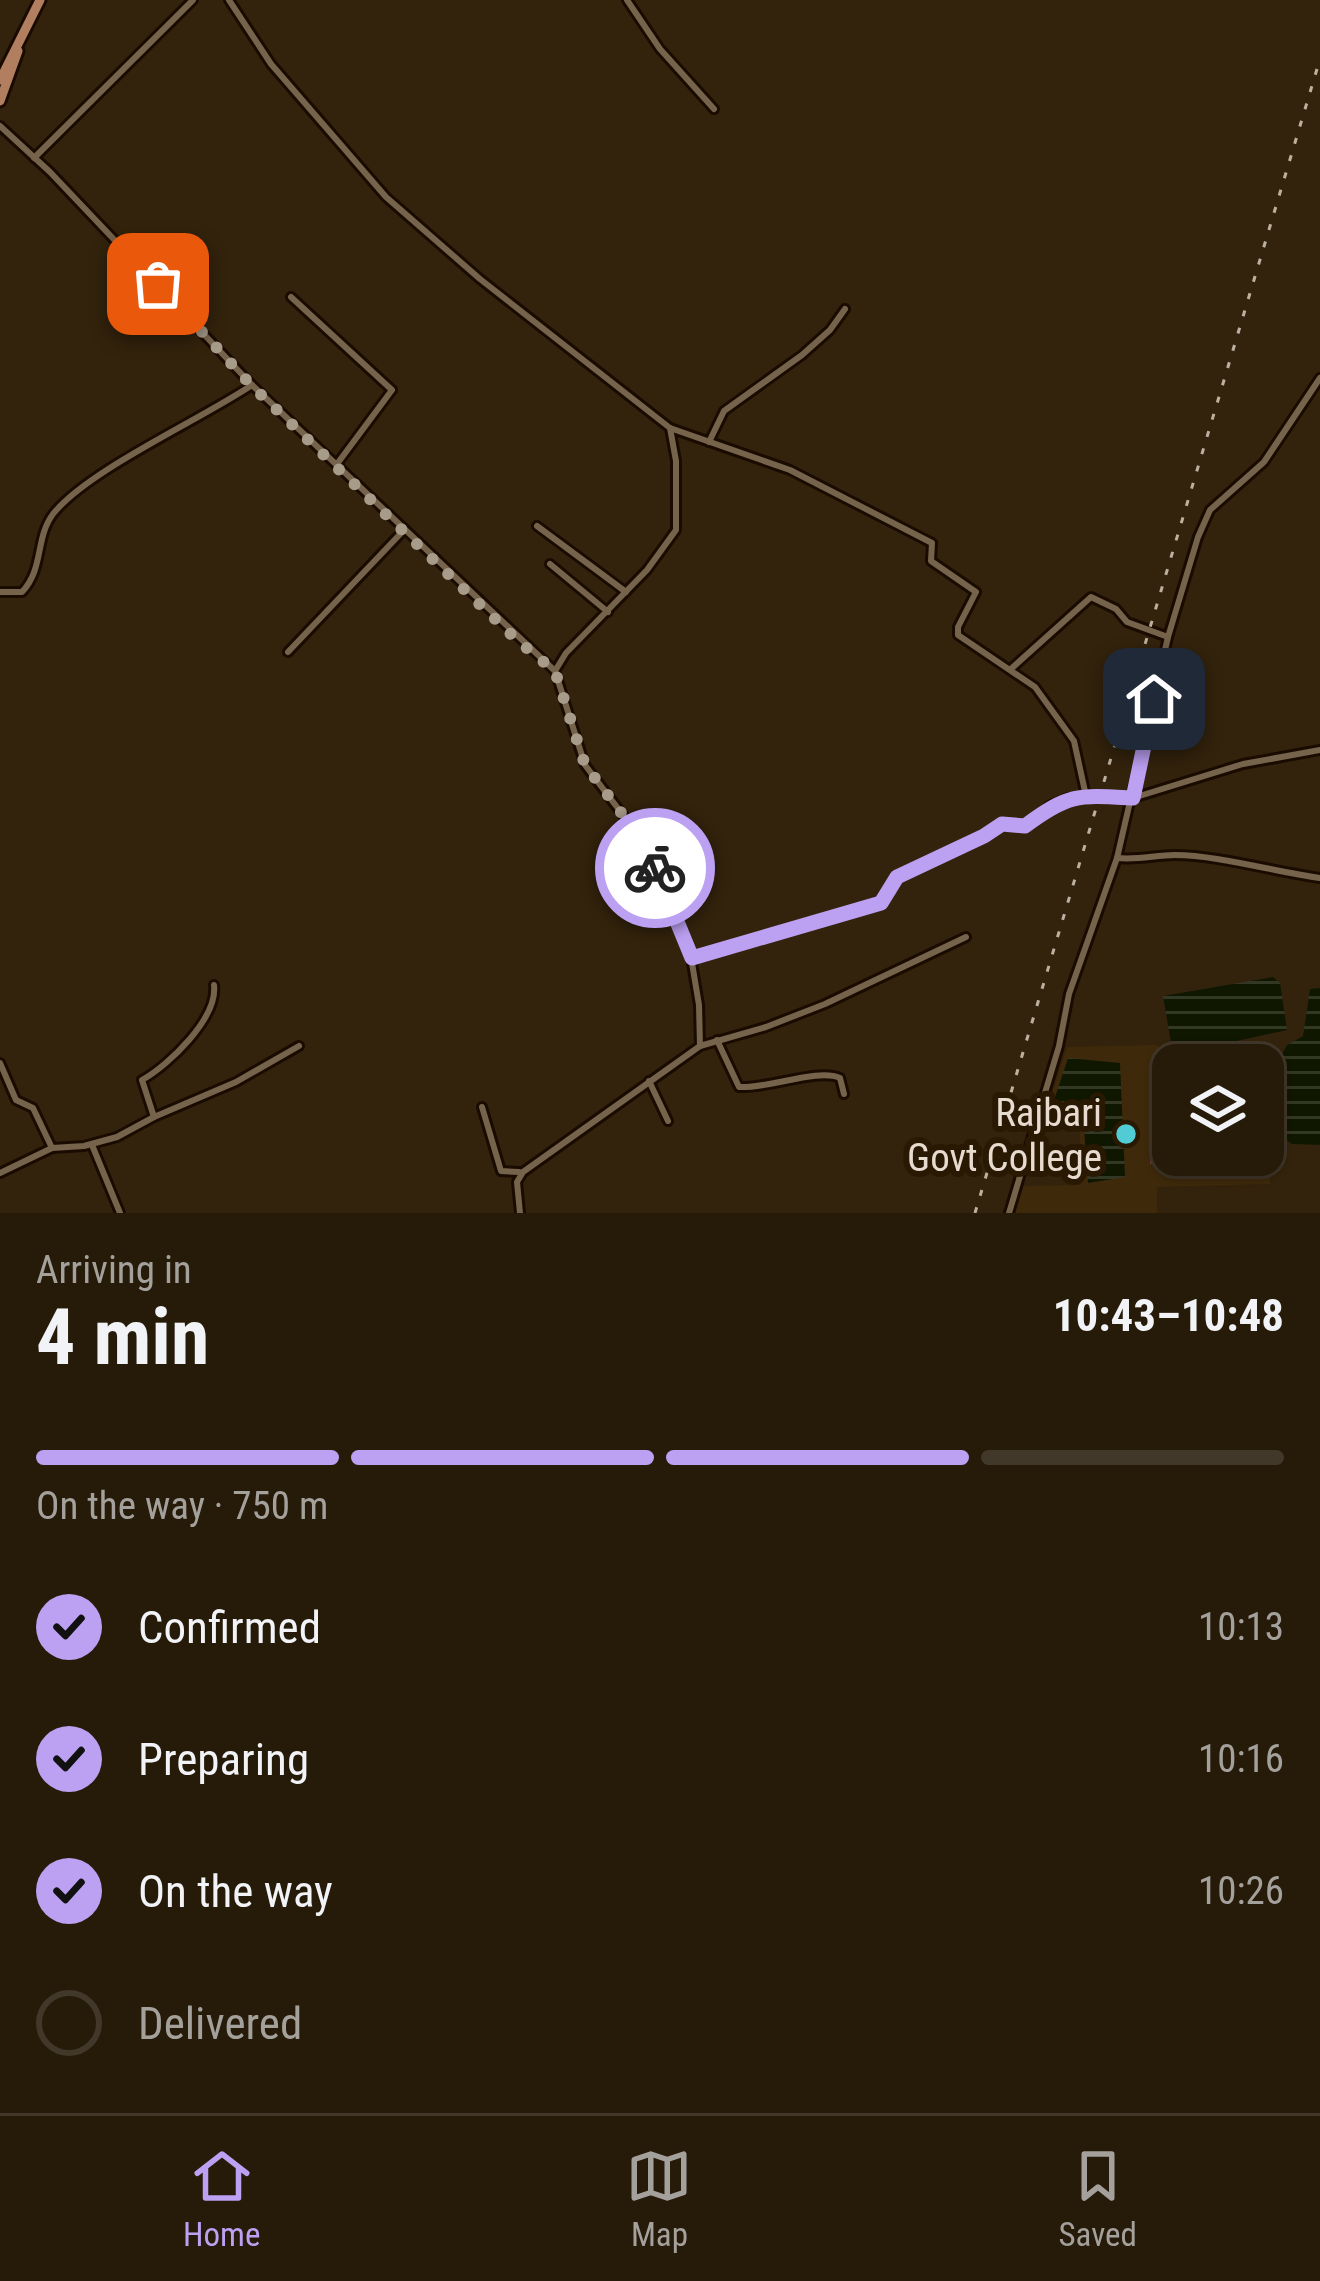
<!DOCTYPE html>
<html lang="en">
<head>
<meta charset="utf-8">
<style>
	body { margin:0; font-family:"Roboto Condensed",sans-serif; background:#2e2312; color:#f1f3f6; height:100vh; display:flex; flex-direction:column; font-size:45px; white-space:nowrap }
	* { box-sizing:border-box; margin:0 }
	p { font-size:39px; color:#a4a19c }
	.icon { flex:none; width:66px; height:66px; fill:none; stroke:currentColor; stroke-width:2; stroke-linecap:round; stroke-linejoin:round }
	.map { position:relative; height:1213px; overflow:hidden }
	.panel { display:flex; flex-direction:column; background:#261a09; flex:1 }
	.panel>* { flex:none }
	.buttons { position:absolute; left:1152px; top:1044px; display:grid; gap:24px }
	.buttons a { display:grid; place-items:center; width:132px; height:132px; border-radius:24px; background:#261a09; box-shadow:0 3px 9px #0004,0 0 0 3px #42382a; font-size:60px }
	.pin { position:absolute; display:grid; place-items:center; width:102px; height:102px; color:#fff; margin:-51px; border-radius:24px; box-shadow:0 6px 18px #0006 }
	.courier { position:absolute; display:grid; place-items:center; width:120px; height:120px; margin:-60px; border:9px solid #bca0f2; border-radius:50%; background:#fff; color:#222; box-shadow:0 3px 15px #0007 }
	.head em { font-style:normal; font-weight:700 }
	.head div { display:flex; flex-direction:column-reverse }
	.head { display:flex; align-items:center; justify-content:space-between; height:204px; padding:0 36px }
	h1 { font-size:78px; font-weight:700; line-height:90px }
	.bar { display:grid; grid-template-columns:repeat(4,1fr); gap:18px 12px; align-content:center; height:144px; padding:0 36px }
	.bar i { height:15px; border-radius:9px; background:#42382a }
	.bar .current { background:#bca0f2 }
	.bar p { grid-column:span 4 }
	ol { padding:0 36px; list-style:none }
	li { display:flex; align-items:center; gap:36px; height:132px }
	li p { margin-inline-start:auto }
	li .icon { padding:12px; border-radius:50%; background:#bca0f2; color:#111; stroke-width:4 }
	li:last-child { color:#a4a19c }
	li i { width:66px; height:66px; border:6px solid #42382a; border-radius:50% }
	.menu { display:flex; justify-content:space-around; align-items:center; height:168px; border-top:3px solid #42382a; background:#261a09; font-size:33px; color:#a4a19c }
	.menu a { display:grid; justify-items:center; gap:6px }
	.menu .current { color:#bca0f2 }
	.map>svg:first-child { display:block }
	.built { fill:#3e290b }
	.park { fill:#6c3a3a }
	.water { fill:url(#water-rules) }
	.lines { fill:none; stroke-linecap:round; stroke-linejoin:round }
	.street-casing { stroke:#1a0b00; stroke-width:12 }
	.primary-casing { stroke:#1a0b00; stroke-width:15 }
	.street { stroke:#76634b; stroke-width:6 }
	.primary { stroke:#b17f60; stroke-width:9 }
	.rail { stroke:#bcb0a0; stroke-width:3; stroke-dasharray:6 12; stroke-linecap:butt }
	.done { stroke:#a79b8a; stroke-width:12; stroke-dasharray:0 21.6 }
	.route { stroke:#bca0f2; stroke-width:15 }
	.poi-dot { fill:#51ccd4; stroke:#291903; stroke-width:4.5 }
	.labels { text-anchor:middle; stroke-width:12; stroke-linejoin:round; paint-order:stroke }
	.poi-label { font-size:39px; fill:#e6dbce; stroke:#291903; text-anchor:end }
</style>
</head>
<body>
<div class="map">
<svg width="1320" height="1213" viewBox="0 0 1320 1213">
	<defs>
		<pattern id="water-rules" width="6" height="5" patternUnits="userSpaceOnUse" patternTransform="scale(3)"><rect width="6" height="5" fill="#101701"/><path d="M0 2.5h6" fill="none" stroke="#333825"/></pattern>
	</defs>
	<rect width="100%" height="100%" fill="#33230c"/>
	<!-- built -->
	<path class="built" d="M1158,1045L1166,1068L1173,1067V1155H1263V1065H1185L1268,1050L1270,1184L1157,1187V1213H1013L1018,1186L1081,1185L1079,1113L1048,1105L1067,1047Z"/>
	<!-- park -->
	<path class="park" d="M1173,1090V1155H1256L1255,1170L1150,1164L1152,1096Z"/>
	<!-- water -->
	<g class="water">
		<path d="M1273,977L1280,983L1287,1030L1182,1053L1172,1049L1163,996Z"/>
		<path d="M1320,988V1145L1292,1144L1281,1136V1056L1287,1045L1303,1036L1310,989Z"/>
		<path d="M1068,1058L1120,1063L1125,1177L1088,1183L1083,1115L1053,1103Z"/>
	</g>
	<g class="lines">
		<defs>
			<g id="street">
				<path d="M229,0L271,64L386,197L480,279L670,428L676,461V530L647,570L566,653L555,671"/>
				<path d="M627,0L660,49L714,109"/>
				<path d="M0,126L50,172L252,385L555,671L585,765L642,840L690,951L699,1005L700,1046"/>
				<path d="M34,158L193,0"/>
				<path d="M291,297L392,390L337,464"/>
				<path d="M670,428L790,470L932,543L931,561L976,592L958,627V635L1035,687L1074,741L1086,796"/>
				<path d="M709,442L724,411L802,355L830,330L845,309"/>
				<path d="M537,526L626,592"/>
				<path d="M550,564L608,612"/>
				<path d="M0,592H22C44,569 35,538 53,514C88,470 200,420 252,385"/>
				<path d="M288,652L404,530"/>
				<path d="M1012,668L1091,597L1116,609L1127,622L1168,637"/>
				<path d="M1117,858C1140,860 1155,855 1175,855C1217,855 1276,872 1320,878"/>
				<path d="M692,958L881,903L897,877L984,837L1002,823L1025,826L1051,805L1068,798H1133L1243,764L1320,750"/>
				<path d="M717,1040L739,1087C768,1089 818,1068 840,1078L844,1094"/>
				<path d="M0,1063L16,1100L33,1108L52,1148"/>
				<path d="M649,1081L668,1121"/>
				<path d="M482,1107L501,1171L519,1172"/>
				<path d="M154,1117L236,1082L299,1046"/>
				<path d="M92,1145L120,1213"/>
				<path d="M0,1173L52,1148L84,1146L117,1137L154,1117L142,1080C169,1065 218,1018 214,985"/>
				<path d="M520,1213L517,1182L523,1172L700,1046L766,1027L825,1004L966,937"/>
				<path d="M1009,1213L1059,1046L1069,994L1117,858L1168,637L1198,537L1210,510L1264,462L1320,378"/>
			</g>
			<g id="primary">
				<path d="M0,80L40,0"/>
				<path d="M0,101L18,51"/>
			</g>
		</defs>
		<!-- street casing -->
		<use href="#street" class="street-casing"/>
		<!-- primary casing -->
		<use href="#primary" class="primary-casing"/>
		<!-- street -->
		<use href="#street" class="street"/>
		<!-- primary -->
		<use href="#primary" class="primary"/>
		<!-- rail -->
		<path class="rail" d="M975,1213L1320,59"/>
	</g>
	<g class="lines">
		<!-- done -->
		<path class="done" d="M158,284L252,386L518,641L555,671L585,765L642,840L655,868"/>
		<!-- route -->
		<path class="route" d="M655,868L692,958L881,903L897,877L984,836L1002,824L1025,826C1069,793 1079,795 1133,798L1154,699"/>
	</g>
	<!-- markers -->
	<circle class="poi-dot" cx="1126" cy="1134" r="12"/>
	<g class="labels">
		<!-- poi labels -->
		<g class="poi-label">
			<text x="1102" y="1126">Rajbari<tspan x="1102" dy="45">Govt College</tspan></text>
		</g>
	</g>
</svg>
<div class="buttons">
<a><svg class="icon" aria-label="layers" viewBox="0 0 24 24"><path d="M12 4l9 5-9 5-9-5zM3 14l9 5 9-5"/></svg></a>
</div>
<div class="pin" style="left:158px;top:284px;background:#ea580c"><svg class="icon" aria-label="bag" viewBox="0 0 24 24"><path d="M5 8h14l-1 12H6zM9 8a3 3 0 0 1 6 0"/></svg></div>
<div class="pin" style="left:1154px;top:699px;background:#1f2937"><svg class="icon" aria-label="home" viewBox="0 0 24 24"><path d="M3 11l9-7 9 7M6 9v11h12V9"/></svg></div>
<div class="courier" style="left:655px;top:868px"><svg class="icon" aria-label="bike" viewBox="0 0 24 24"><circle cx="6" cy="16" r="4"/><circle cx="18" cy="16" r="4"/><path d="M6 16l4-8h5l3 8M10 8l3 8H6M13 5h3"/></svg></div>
</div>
<section class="panel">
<div class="head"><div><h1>4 min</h1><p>Arriving in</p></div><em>10:43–10:48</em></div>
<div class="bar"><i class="current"></i><i class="current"></i><i class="current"></i><i></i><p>On the way · 750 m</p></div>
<ol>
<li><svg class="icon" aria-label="check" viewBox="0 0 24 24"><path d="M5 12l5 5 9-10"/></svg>Confirmed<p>10:13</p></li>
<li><svg class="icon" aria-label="check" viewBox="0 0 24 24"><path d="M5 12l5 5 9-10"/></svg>Preparing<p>10:16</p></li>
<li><svg class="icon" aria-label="check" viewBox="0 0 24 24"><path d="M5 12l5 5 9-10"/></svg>On the way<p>10:26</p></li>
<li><i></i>Delivered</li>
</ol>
</section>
<nav class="menu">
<a class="current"><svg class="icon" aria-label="home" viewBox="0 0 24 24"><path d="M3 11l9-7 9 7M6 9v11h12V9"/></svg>Home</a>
<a><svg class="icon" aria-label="map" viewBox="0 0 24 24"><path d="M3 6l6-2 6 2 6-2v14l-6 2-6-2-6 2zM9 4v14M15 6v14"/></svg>Map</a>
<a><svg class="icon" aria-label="saved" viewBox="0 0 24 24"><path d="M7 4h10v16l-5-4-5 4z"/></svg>Saved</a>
</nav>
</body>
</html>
